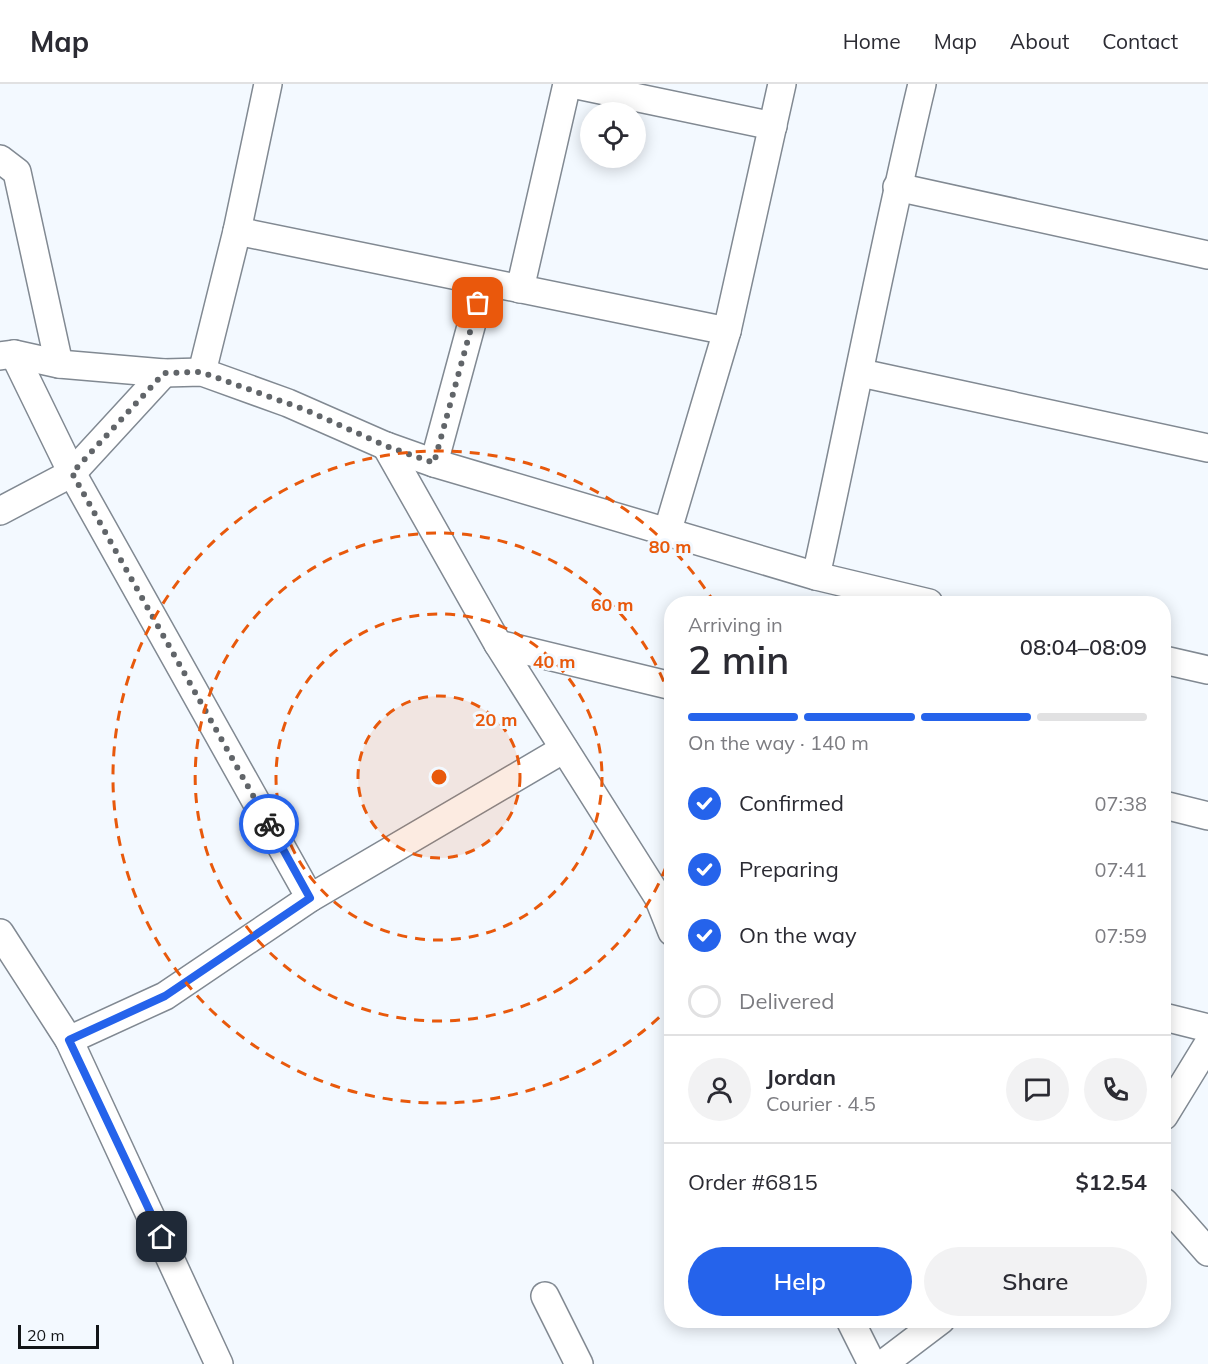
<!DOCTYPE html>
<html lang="en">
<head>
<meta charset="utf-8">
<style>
	body { margin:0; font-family:Mulish,sans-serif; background:#f2f2f3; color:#2b2b33; height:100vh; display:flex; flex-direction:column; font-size:22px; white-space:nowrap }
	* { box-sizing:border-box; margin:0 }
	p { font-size:20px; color:#7c7c81 }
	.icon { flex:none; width:33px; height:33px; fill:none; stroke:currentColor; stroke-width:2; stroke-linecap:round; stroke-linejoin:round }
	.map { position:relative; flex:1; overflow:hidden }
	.drawer { position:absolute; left:664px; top:512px; width:507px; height:732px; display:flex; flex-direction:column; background:#fff; border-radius:24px; box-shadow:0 3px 15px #0003 }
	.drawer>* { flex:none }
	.fabs { position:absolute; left:580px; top:18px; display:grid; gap:12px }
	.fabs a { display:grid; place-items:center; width:66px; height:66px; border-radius:50%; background:#fff; box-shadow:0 3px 15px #0003; font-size:30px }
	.scale { position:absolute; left:18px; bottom:15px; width:81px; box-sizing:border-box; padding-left:6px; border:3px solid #121518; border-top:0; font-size:16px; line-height:21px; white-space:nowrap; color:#121518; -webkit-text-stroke:4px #f3f9ff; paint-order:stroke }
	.pin { position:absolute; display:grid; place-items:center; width:51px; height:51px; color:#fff; margin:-26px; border-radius:12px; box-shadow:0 3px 9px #0006 }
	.courier { position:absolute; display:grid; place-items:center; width:60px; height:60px; margin:-30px; border:4px solid #2563eb; border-radius:50%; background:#fff; color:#222; box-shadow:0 2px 8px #0007 }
	.head em { font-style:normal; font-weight:600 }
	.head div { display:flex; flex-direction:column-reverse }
	.head { display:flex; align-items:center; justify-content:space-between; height:102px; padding:0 24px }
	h1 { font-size:39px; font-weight:600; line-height:45px }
	.bar { display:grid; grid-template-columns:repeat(4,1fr); gap:9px 6px; align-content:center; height:72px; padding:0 24px }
	.bar i { height:8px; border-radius:4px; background:#e1e1e2 }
	.bar .selected { background:#2563eb }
	.bar p { grid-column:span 4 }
	.line { display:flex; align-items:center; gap:15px; padding:0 24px; border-top:2px solid #e1e1e2 }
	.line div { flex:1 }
	.round { display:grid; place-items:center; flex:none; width:63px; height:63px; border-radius:32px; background:#f2f2f3 }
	ol { padding:0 24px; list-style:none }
	li { display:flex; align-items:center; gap:18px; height:66px }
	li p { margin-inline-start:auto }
	li .icon { padding:6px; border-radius:50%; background:#2563eb; color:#fff; stroke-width:4 }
	li:last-child { color:#7c7c81 }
	li i { width:33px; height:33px; border:3px solid #e1e1e2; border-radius:50% }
	.cta { display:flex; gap:12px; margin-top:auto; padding:12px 24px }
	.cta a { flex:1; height:69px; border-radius:36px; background:#2563eb; color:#fff; font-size:24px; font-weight:600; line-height:69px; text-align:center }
	.cta a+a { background:#f2f2f3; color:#2b2b33 }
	header { display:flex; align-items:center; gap:36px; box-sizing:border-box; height:84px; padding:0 30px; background:#fff; border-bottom:2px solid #e1e1e2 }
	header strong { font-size:28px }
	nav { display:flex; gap:33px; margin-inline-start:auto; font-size:21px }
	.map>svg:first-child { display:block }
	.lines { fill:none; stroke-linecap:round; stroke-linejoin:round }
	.minor-casing { stroke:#818992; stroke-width:30 }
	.minor { stroke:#fff; stroke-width:27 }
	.done { stroke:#616569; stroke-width:6; stroke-dasharray:0 10.8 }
	.route { stroke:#2563eb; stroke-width:8 }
	.ring { fill:none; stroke:#e8590c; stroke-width:3; stroke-dasharray:10 8 }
	.centre { fill:#e8590c; stroke:#f3f9ff; stroke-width:3 }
	.ring-label { font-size:18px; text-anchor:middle; font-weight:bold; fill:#e8590c; stroke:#f3f9ff; stroke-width:6; stroke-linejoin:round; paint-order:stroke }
</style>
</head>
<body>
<header>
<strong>Map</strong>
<nav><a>Home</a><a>Map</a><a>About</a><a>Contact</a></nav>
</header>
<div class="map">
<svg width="1208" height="1280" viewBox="0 0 1208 1280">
	<rect width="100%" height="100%" fill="#f3f9ff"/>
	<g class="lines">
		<defs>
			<g id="minor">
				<path d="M572,0L773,42"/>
				<path d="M0,75L17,88L59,280"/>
				<path d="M897,103L1208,171"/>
				<path d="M237,147L727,247"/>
				<path d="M520,205L567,0"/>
				<path d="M14,270L72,389L310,814"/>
				<path d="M0,272L14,270L59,280L164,289L202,288L288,319L386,362L434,379L816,492L929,519"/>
				<path d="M202,288L237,147L268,0"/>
				<path d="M861,289L1208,364"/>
				<path d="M386,362L498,560L658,813L672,848"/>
				<path d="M434,379L483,198"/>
				<path d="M0,427L72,389L164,289"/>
				<path d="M667,449L727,247L782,0"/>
				<path d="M816,492C852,328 883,163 922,0"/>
				<path d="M498,560L672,602"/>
				<path d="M1164,576L1208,586"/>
				<path d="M1164,721L1208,732"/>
				<path d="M0,849L69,956"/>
				<path d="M1164,933L1208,944"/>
				<path d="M1164,1032L1208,960"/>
				<path d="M1164,1118L1208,1168"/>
				<path d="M545,1212L579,1280"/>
				<path d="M850,1236L872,1280"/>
				<path d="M219,1280L69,956L165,912L310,814L564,665"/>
				<path d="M883,1280L941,1236"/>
			</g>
		</defs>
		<!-- minor casing -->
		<use href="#minor" class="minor-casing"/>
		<!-- minor -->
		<use href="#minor" class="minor"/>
	</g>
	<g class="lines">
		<!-- done -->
		<path class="done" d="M269,740L72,389L164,289L201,288L306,326L386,362L434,379L478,219"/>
		<!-- route -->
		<path class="route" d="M162,1153L69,956L165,912L310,814L269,740"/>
	</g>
	<!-- distance rings -->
	<circle cx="439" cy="693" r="81" fill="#e8590c" fill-opacity=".12"/>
	<g class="ring">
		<circle cx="439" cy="693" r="81"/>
		<circle cx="439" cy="693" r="163"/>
		<path d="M672 766A244 244 0 1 1 672 620"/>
		<path d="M672 921A326 326 0 1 1 714 518"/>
	</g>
	<circle cx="439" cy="693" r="9" class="centre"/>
	<g class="ring-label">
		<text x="670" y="469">80 m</text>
		<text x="612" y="527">60 m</text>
		<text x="554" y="584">40 m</text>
		<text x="496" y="642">20 m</text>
	</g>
</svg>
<div class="fabs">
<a><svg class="icon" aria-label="locate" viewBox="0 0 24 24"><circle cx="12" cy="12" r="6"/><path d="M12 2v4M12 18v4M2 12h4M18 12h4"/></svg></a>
</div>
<div class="scale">20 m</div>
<div class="pin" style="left:478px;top:219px;background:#ea580c"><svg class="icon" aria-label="bag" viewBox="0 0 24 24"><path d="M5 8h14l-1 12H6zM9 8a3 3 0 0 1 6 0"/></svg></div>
<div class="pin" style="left:162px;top:1153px;background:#1f2937"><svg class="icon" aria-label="home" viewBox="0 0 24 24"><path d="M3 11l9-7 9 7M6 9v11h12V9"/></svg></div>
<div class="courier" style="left:269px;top:740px"><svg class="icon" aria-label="bike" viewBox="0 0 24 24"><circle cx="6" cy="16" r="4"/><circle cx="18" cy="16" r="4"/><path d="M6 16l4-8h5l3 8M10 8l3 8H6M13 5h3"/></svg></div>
<section class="drawer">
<div class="head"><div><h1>2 min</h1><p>Arriving in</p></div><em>08:04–08:09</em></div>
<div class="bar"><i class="selected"></i><i class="selected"></i><i class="selected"></i><i></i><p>On the way · 140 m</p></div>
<ol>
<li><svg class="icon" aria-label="check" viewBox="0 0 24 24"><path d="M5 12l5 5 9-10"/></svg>Confirmed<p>07:38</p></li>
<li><svg class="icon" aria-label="check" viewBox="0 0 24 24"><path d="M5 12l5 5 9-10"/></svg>Preparing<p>07:41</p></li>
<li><svg class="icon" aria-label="check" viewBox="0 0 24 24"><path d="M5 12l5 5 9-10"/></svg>On the way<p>07:59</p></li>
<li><i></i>Delivered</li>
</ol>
<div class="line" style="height:108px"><a class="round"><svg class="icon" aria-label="person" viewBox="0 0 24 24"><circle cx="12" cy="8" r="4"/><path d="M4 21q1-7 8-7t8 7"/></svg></a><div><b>Jordan</b><p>Courier · 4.5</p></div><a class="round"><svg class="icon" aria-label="chat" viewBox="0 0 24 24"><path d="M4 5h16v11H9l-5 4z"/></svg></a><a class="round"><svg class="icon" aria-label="phone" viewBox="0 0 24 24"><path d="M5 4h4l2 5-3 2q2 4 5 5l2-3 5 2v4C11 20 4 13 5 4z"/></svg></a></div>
<div class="line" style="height:78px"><div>Order #6815</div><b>$12.54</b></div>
<div class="cta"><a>Help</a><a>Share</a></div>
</section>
</div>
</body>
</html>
